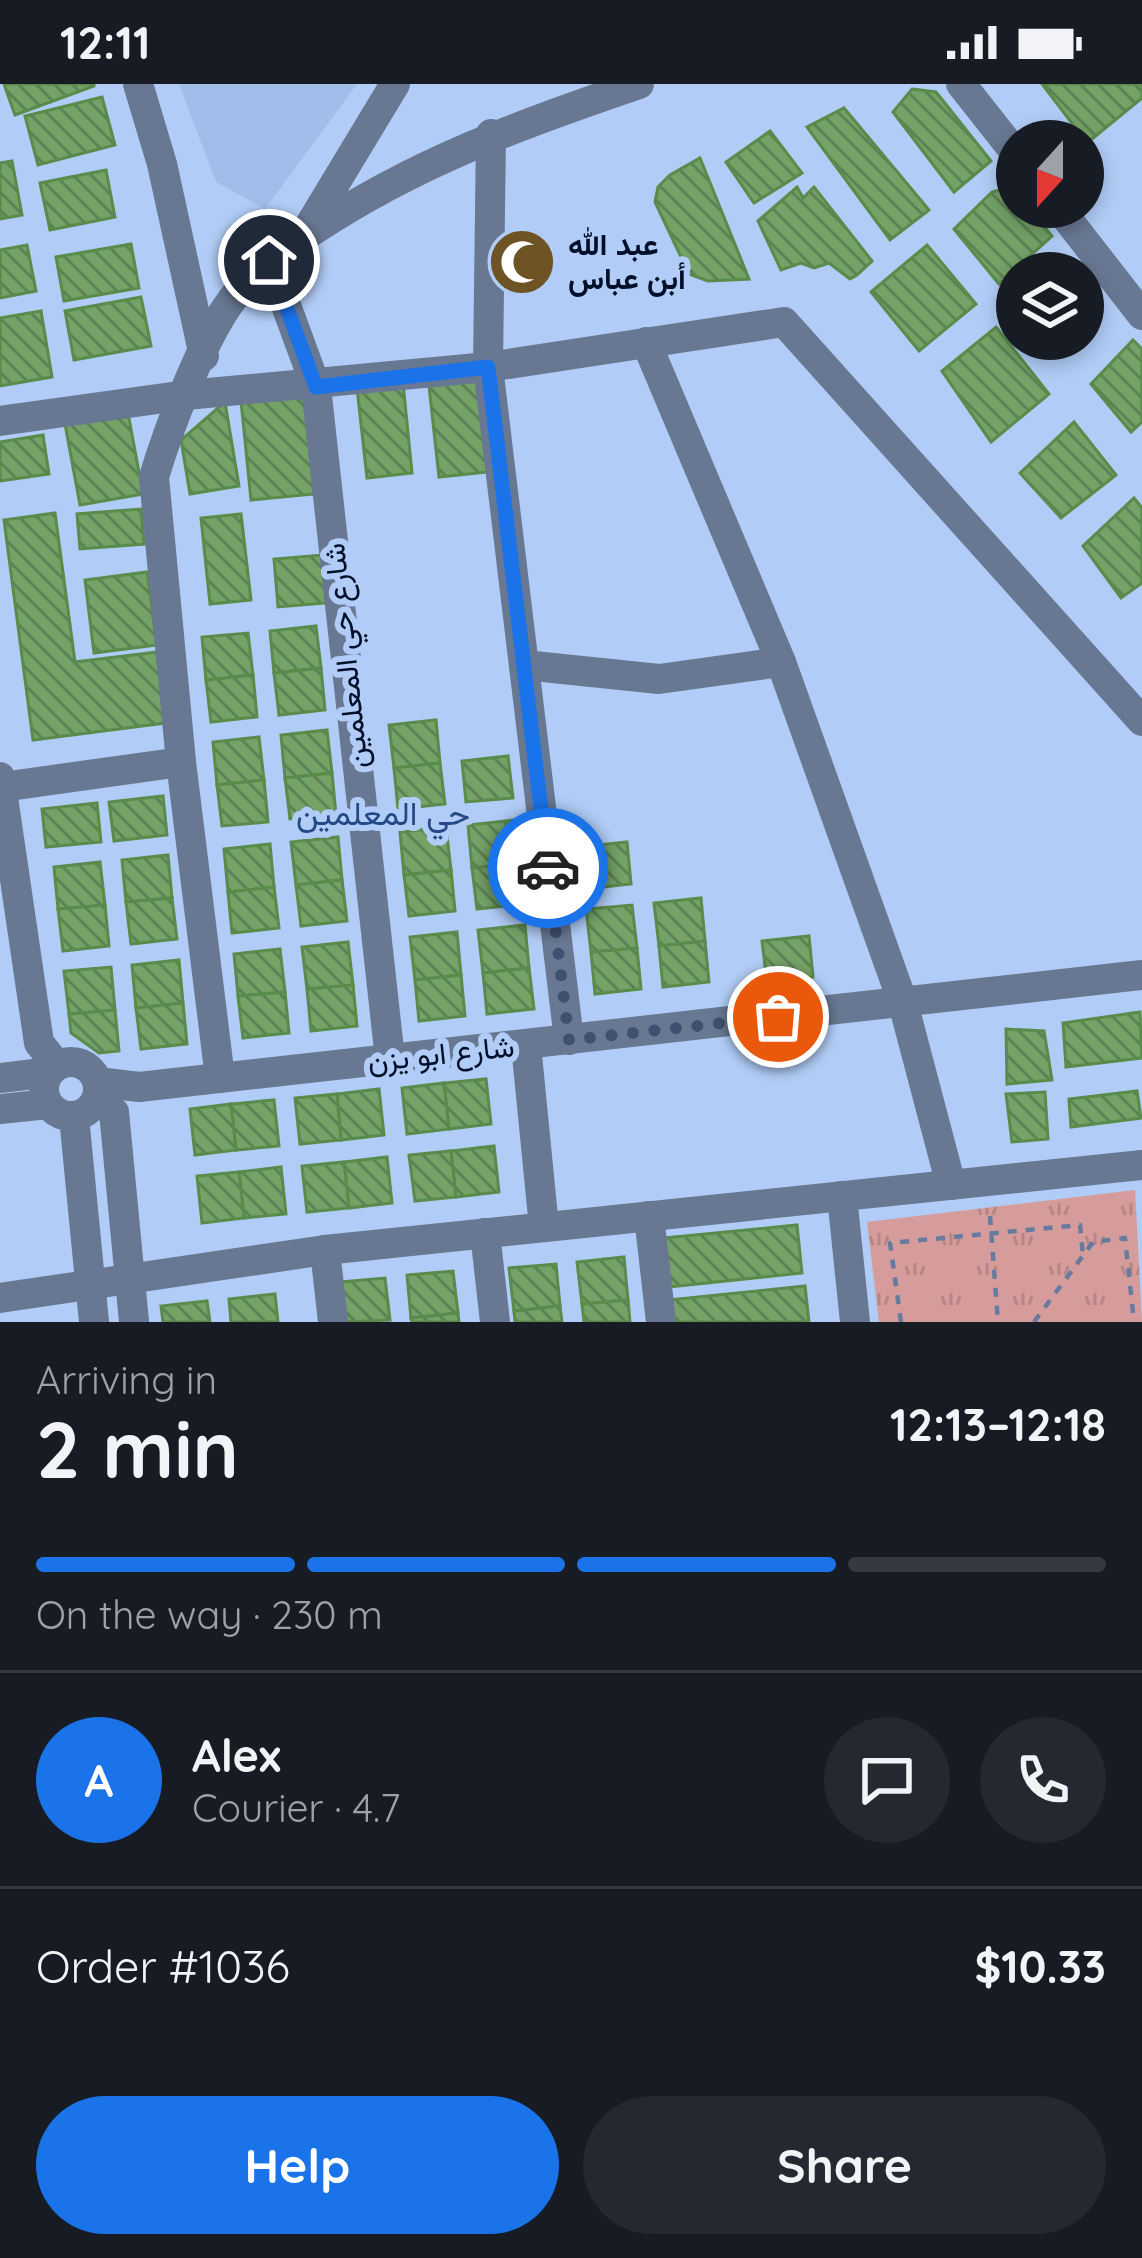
<!DOCTYPE html>
<html lang="en">
<head>
<meta charset="utf-8">
<style>
	body { margin:0; font-family:Quicksand,Vazirmatn,sans-serif; background:#242831; color:#f1f3f6; height:100vh; display:flex; flex-direction:column; font-size:45px; white-space:nowrap }
	* { box-sizing:border-box; margin:0 }
	p { font-size:39px; color:#9ea1a6 }
	.icon { flex:none; width:66px; height:66px; fill:none; stroke:currentColor; stroke-width:2; stroke-linecap:round; stroke-linejoin:round }
	.map { position:relative; height:1238px; overflow:hidden }
	.drawer { display:flex; flex-direction:column; background:#171b24; flex:1 }
	.drawer>* { flex:none }
	.needle { width:78px; rotate:201deg }
	.controls { position:absolute; left:996px; top:36px; display:grid; gap:24px }
	.controls a { display:grid; place-items:center; width:108px; height:108px; border-radius:50%; background:#171b24; box-shadow:0 6px 18px #0003; font-size:60px }
	.pin { position:absolute; display:grid; place-items:center; width:102px; height:102px; color:#fff; margin:-51px; border:6px solid #fff; border-radius:50%; box-shadow:0 3px 12px #0007 }
	.courier { position:absolute; display:grid; place-items:center; width:120px; height:120px; margin:-60px; border:9px solid #1a73e8; border-radius:50%; background:#fff; color:#222; box-shadow:0 3px 15px #0007 }
	.overview em { font-style:normal; font-weight:800 }
	.overview div { display:flex; flex-direction:column-reverse }
	.overview { display:flex; align-items:center; justify-content:space-between; height:204px; padding:0 36px }
	h1 { font-size:78px; font-weight:800; line-height:90px }
	.bar { display:grid; grid-template-columns:repeat(4,1fr); gap:18px 12px; align-content:center; height:144px; padding:0 36px }
	.bar i { height:15px; border-radius:9px; background:#363941 }
	.bar .selected { background:#1a73e8 }
	.bar p { grid-column:span 4 }
	.line { display:flex; align-items:center; gap:30px; padding:0 36px; border-top:3px solid #363941 }
	.line div { flex:1 }
	.round { display:grid; place-items:center; flex:none; width:126px; height:126px; border-radius:63px; background:#242831 }
	.action { display:flex; gap:24px; margin-top:auto; padding:24px 36px }
	.action a { flex:1; height:138px; border-radius:72px; background:#1a73e8; color:#fff; font-size:48px; font-weight:800; line-height:138px; text-align:center }
	.action a+a { background:#242831; color:#f1f3f6 }
	.status { display:flex; justify-content:space-between; align-items:center; height:84px; padding:0 60px; background:#171b24; direction:ltr }
	.status svg { height:33px; fill:currentColor }
	.map>svg:first-child { display:block }
	.built { fill:#a1beea }
	.park { fill:url(#park-tufts) }
	.building { fill:url(#building-back-hatch); stroke:#598b4a; stroke-width:3 }
	.lines { fill:none; stroke-linecap:round; stroke-linejoin:round }
	.path { stroke:#667b9e; stroke-width:4.5; stroke-dasharray:9 9; stroke-linecap:butt }
	.minor { stroke:#687892; stroke-width:30 }
	.done { stroke:#3f5170; stroke-width:12; stroke-dasharray:0 21.6 }
	.route { stroke:#1a73e8; stroke-width:15 }
	.labels { text-anchor:middle; stroke-width:12; stroke-linejoin:round; paint-order:stroke }
	.poi-label { font-size:30px; font-weight:bold; fill:#020f28; stroke:#b1ccf6; text-anchor:start }
	.street-label { font-size:30px; fill:#020f28; stroke:#b1ccf6 }
	.neighbourhood-label { font-size:33px; fill:#234a86; stroke:#b1ccf6 }
</style>
</head>
<body>
<div class="status"><b>12:11</b><svg viewBox="0 0 49 12"><path d="M0 12V9h3v3zM5 12V6h3v6zM10 12V3h3v9zM15 12V0h3v12zM26 1h20v11H26zM47 4h2v5h-2z"/></svg></div>
<div class="map">
<svg width="1142" height="1238" viewBox="0 0 1142 1238">
	<defs>
		<pattern id="park-tufts" width="24" height="20" patternUnits="userSpaceOnUse" patternTransform="scale(3)"><rect width="24" height="20" fill="#d69c9c"/><path d="M3 7l-1-3M5 7V3M7 7l1-3M15 17l-1-3M17 17v-4M19 17l1-3" fill="none" stroke="#b68586"/></pattern>
		<pattern id="building-back-hatch" width="6" height="6" patternUnits="userSpaceOnUse" patternTransform="scale(3)"><rect width="6" height="6" fill="#74a267"/><path d="M-1 5l2 2M0 0l6 6M5-1l2 2" fill="none" stroke="#5d8255"/></pattern>
	</defs>
	<rect width="100%" height="100%" fill="#b1ccf6"/>
	<!-- built -->
	<path class="built" d="M179,0H357L265,125L216,98Z"/>
	<!-- park -->
	<path class="park" d="M1135,1106L1142,1238H879L867,1138Z"/>
	<!-- building -->
	<g class="building">
		<path d="M4,0H94V2L15,31Z"/>
		<path d="M1042,0H1142V14L1087,59Z"/>
		<path d="M912,5L936,8L991,77L954,108L893,28Z"/>
		<path d="M102,13L115,61L38,81L25,32Z"/>
		<path d="M844,24L929,126L890,156L807,43Z"/>
		<path d="M770,47L802,89L754,119L726,78Z"/>
		<path d="M700,74L749,195L708,197L689,190L655,118L658,103L670,91Z"/>
		<path d="M12,77L22,131L0,135V79Z"/>
		<path d="M106,86L115,133L50,146L40,99Z"/>
		<path d="M1013,102L1017,123H1029L1052,152L999,200L954,145L992,108Z"/>
		<path d="M797,103L803,114L814,103L872,177L857,191L850,195L829,179L814,184L801,179L781,186L758,137Z"/>
		<path d="M131,160L139,204L64,217L56,173Z"/>
		<path d="M27,161L36,207L0,214V166Z"/>
		<path d="M927,161L976,220L919,267L871,208Z"/>
		<path d="M1083,209L1099,229L1083,243Z"/>
		<path d="M141,213L151,262L74,276L65,227Z"/>
		<path d="M41,227L52,293L0,302V234Z"/>
		<path d="M996,243L1049,310L991,358L942,287Z"/>
		<path d="M1035,255H1069L1048,273Z"/>
		<path d="M1133,256L1142,265V338L1131,348L1091,300Z"/>
		<path d="M478,297L488,388L439,393L429,302Z"/>
		<path d="M403,299L412,389L367,394L357,304Z"/>
		<path d="M304,310L314,410L251,416L241,317Z"/>
		<path d="M225,318L239,402L190,410L181,356Z"/>
		<path d="M128,329L143,410L80,421L65,340Z"/>
		<path d="M1074,338L1116,391L1061,434L1020,389Z"/>
		<path d="M43,351L49,390L0,397V358Z"/>
		<path d="M1134,414L1142,424V499L1121,514L1083,462Z"/>
		<path d="M141,425L144,460L80,465L77,430Z"/>
		<path d="M55,429L75,578L157,568L166,639L33,656L4,436Z"/>
		<path d="M241,430L251,516L210,520L201,434Z"/>
		<path d="M322,471L326,519L278,523L274,475Z"/>
		<path d="M147,488L157,561L94,569L85,496Z"/>
		<path d="M316,542L321,584L274,589L270,547Z"/>
		<path d="M248,549L253,591L206,596L202,553Z"/>
		<path d="M321,584L325,626L279,631L274,589Z"/>
		<path d="M253,591L257,633L211,638L206,596Z"/>
		<path d="M436,636L440,679L394,684L389,641Z"/>
		<path d="M327,646L332,689L285,694L281,651Z"/>
		<path d="M259,653L264,696L217,701L213,658Z"/>
		<path d="M508,672L513,714L466,718L462,677Z"/>
		<path d="M440,679L445,720L398,725L394,684Z"/>
		<path d="M332,689L336,731L290,735L285,694Z"/>
		<path d="M264,696L268,738L222,742L217,701Z"/>
		<path d="M163,712L167,751L114,757L109,718Z"/>
		<path d="M97,719L101,758L46,763L42,725Z"/>
		<path d="M514,736L519,779L472,784L468,741Z"/>
		<path d="M446,743L451,786L404,791L400,748Z"/>
		<path d="M338,753L342,796L296,801L291,758Z"/>
		<path d="M627,758L631,800L585,805L580,763Z"/>
		<path d="M270,760L274,803L228,808L224,765Z"/>
		<path d="M168,771L172,814L126,818L122,776Z"/>
		<path d="M100,778L105,821L58,825L54,783Z"/>
		<path d="M519,779L523,820L477,825L472,784Z"/>
		<path d="M451,786L455,827L409,832L404,791Z"/>
		<path d="M342,796L347,837L301,842L296,801Z"/>
		<path d="M274,803L279,844L232,849L228,808Z"/>
		<path d="M172,814L177,855L131,860L126,818Z"/>
		<path d="M701,814L705,857L659,862L654,819Z"/>
		<path d="M105,821L109,862L63,867L58,825Z"/>
		<path d="M632,821L637,864L591,868L586,825Z"/>
		<path d="M525,841L529,884L483,889L478,846Z"/>
		<path d="M457,848L461,891L415,896L410,853Z"/>
		<path d="M809,852L813,893L767,898L762,857Z"/>
		<path d="M705,857L709,898L663,903L659,862Z"/>
		<path d="M348,858L353,901L307,905L302,863Z"/>
		<path d="M637,864L641,905L595,910L591,868Z"/>
		<path d="M280,865L285,908L238,912L234,870Z"/>
		<path d="M179,876L183,919L136,924L132,881Z"/>
		<path d="M111,883L115,926L69,930L64,887Z"/>
		<path d="M529,884L534,925L487,930L483,889Z"/>
		<path d="M461,891L465,932L419,937L415,896Z"/>
		<path d="M353,901L357,942L311,947L307,905Z"/>
		<path d="M285,908L289,949L243,954L238,912Z"/>
		<path d="M183,919L187,960L141,965L136,924Z"/>
		<path d="M115,926L119,967L99,969L71,949L69,930Z"/>
		<path d="M1140,928L1142,974L1066,983L1063,939Z"/>
		<path d="M1006,945L1044,947L1052,996L1007,1000Z"/>
		<path d="M486,995L491,1040L449,1045L444,999Z"/>
		<path d="M444,999L449,1045L407,1050L402,1004Z"/>
		<path d="M379,1005L384,1051L341,1056L337,1010Z"/>
		<path d="M1137,1007L1141,1034L1071,1043L1069,1015Z"/>
		<path d="M1045,1008L1048,1055L1012,1058L1006,1010Z"/>
		<path d="M337,1010L341,1056L300,1060L295,1014Z"/>
		<path d="M274,1016L279,1062L236,1066L231,1020Z"/>
		<path d="M231,1020L236,1066L195,1071L190,1025Z"/>
		<path d="M494,1062L499,1108L456,1113L451,1067Z"/>
		<path d="M451,1067L456,1113L415,1117L409,1071Z"/>
		<path d="M387,1073L392,1119L349,1124L344,1078Z"/>
		<path d="M344,1078L349,1124L307,1128L302,1082Z"/>
		<path d="M281,1083L286,1130L244,1134L239,1088Z"/>
		<path d="M239,1088L244,1134L202,1139L197,1092Z"/>
		<path d="M797,1141L802,1189L668,1203L663,1154Z"/>
		<path d="M624,1173L628,1216L582,1220L577,1178Z"/>
		<path d="M556,1180L560,1222L514,1227L509,1184Z"/>
		<path d="M453,1187L458,1229L411,1234L407,1191Z"/>
		<path d="M385,1194L390,1236L343,1238L339,1198Z"/>
		<path d="M805,1202L809,1238H670L668,1216Z"/>
		<path d="M275,1210L278,1238H231L229,1215Z"/>
		<path d="M628,1216L630,1238H584L582,1220Z"/>
		<path d="M207,1217L210,1238H163L161,1222Z"/>
		<path d="M560,1222L562,1238H515L514,1227Z"/>
		<path d="M458,1229L459,1238H412L411,1234Z"/>
	</g>
	<g class="lines">
		<!-- path -->
		<g class="path">
			<path d="M990,1132L998,1238"/>
			<path d="M901,1238L890,1159L1080,1141L1083,1171"/>
			<path d="M1034,1238L1093,1158L1125,1154L1134,1238"/>
		</g>
		<!-- minor -->
		<g class="minor">
			<path d="M138,0L162,80L204,272"/>
			<path d="M961,0L1017,71"/>
			<path d="M491,50L488,283L569,956"/>
			<path d="M1058,123L1142,231"/>
			<path d="M308,144L395,0"/>
			<path d="M269,175L316,303L390,975"/>
			<path d="M646,258L781,578L903,919L951,1101"/>
			<path d="M0,337L186,311L488,283L784,238L1142,637"/>
			<path d="M524,581L659,595L781,578"/>
			<path d="M0,693L39,959L57,981"/>
			<path d="M2,703L181,678"/>
			<path d="M526,961L544,1143"/>
			<circle cx="71" cy="1005" r="27"/>
			<path d="M0,994L50,988"/>
			<path d="M220,994L181,678L154,393C168,346 202,256 231,217C253,186 283,166 314,146C416,78 524,39 639,0"/>
			<path d="M98,998L139,1003L1142,891"/>
			<path d="M96,1017L114,1028L134,1238"/>
			<path d="M0,1025L48,1020"/>
			<path d="M74,1033L94,1238"/>
			<path d="M842,1112L855,1238"/>
			<path d="M649,1132L661,1238"/>
			<path d="M485,1149L495,1238"/>
			<path d="M325,1166L333,1238"/>
			<path d="M0,1214L325,1166L1142,1081"/>
		</g>
	</g>
	<g class="lines">
		<!-- done -->
		<path class="done" d="M548,784L569,956L778,933"/>
		<!-- route -->
		<path class="route" d="M269,176L316,303L488,283L548,784"/>
	</g>
	<!-- icons -->
	<defs>
		<symbol id="mosque-disc" viewBox="-11 -11 22 22"><circle r="9.5" fill="#6e5325" stroke="#b1ccf6"/><path d="M3.5-4.9A6 6 0 1 0 3.5 4.9A5 5 0 1 1 3.5-4.9Z" fill="#fff"/></symbol>
	</defs>
	<g fill-rule="evenodd">
		<use href="#mosque-disc" x="484" y="140" width="76" height="76"/>
	</g>
	<g class="labels">
		<!-- poi labels -->
		<g class="poi-label">
			<text x="568" y="171">عبد الله<tspan x="568" dy="34">أبن عباس</tspan></text>
		</g>
		<!-- street labels -->
		<g class="street-label">
			<text transform="translate(346 572) rotate(-96)" y="10">شارع حي المعلمين</text>
			<text transform="translate(441 970) rotate(-6)" y="10">شارع ابو يزن</text>
		</g>
		<!-- neighbourhood labels -->
		<g class="neighbourhood-label">
			<text x="383" y="741">حي المعلمين</text>
		</g>
	</g>
</svg>
<div class="controls">
<a><svg class="needle" viewBox="-14 -14 28 28"><path d="M0-13l5 13h-10z" fill="#e53935"/><path d="M0 13l5-13h-10z" fill="#9ea1a6"/></svg></a>
<a><svg class="icon" aria-label="layers" viewBox="0 0 24 24"><path d="M12 4l9 5-9 5-9-5zM3 14l9 5 9-5"/></svg></a>
</div>
<div class="pin" style="left:778px;top:933px;background:#ea580c"><svg class="icon" aria-label="bag" viewBox="0 0 24 24"><path d="M5 8h14l-1 12H6zM9 8a3 3 0 0 1 6 0"/></svg></div>
<div class="pin" style="left:269px;top:176px;background:#1f2937"><svg class="icon" aria-label="home" viewBox="0 0 24 24"><path d="M3 11l9-7 9 7M6 9v11h12V9"/></svg></div>
<div class="courier" style="left:548px;top:784px"><svg class="icon" aria-label="car" viewBox="0 0 24 24"><path d="M5 17H2v-5l4-1 3-4h7l3 4 3 1v5h-3M9 17h6M6 11h13"/><circle cx="7" cy="17" r="2"/><circle cx="17" cy="17" r="2"/></svg></div>
</div>
<section class="drawer">
<div class="overview"><div><h1>2 min</h1><p>Arriving in</p></div><em>12:13–12:18</em></div>
<div class="bar"><i class="selected"></i><i class="selected"></i><i class="selected"></i><i></i><p>On the way · 230 m</p></div>
<div class="line" style="height:216px"><b class="round" style="background:#1a73e8;color:#fff">A</b><div><b>Alex</b><p>Courier · 4.7</p></div><a class="round"><svg class="icon" aria-label="chat" viewBox="0 0 24 24"><path d="M4 5h16v11H9l-5 4z"/></svg></a><a class="round"><svg class="icon" aria-label="phone" viewBox="0 0 24 24"><path d="M5 4h4l2 5-3 2q2 4 5 5l2-3 5 2v4C11 20 4 13 5 4z"/></svg></a></div>
<div class="line" style="height:156px"><div>Order #1036</div><b>$10.33</b></div>
<div class="action"><a>Help</a><a>Share</a></div>
</section>
</body>
</html>
